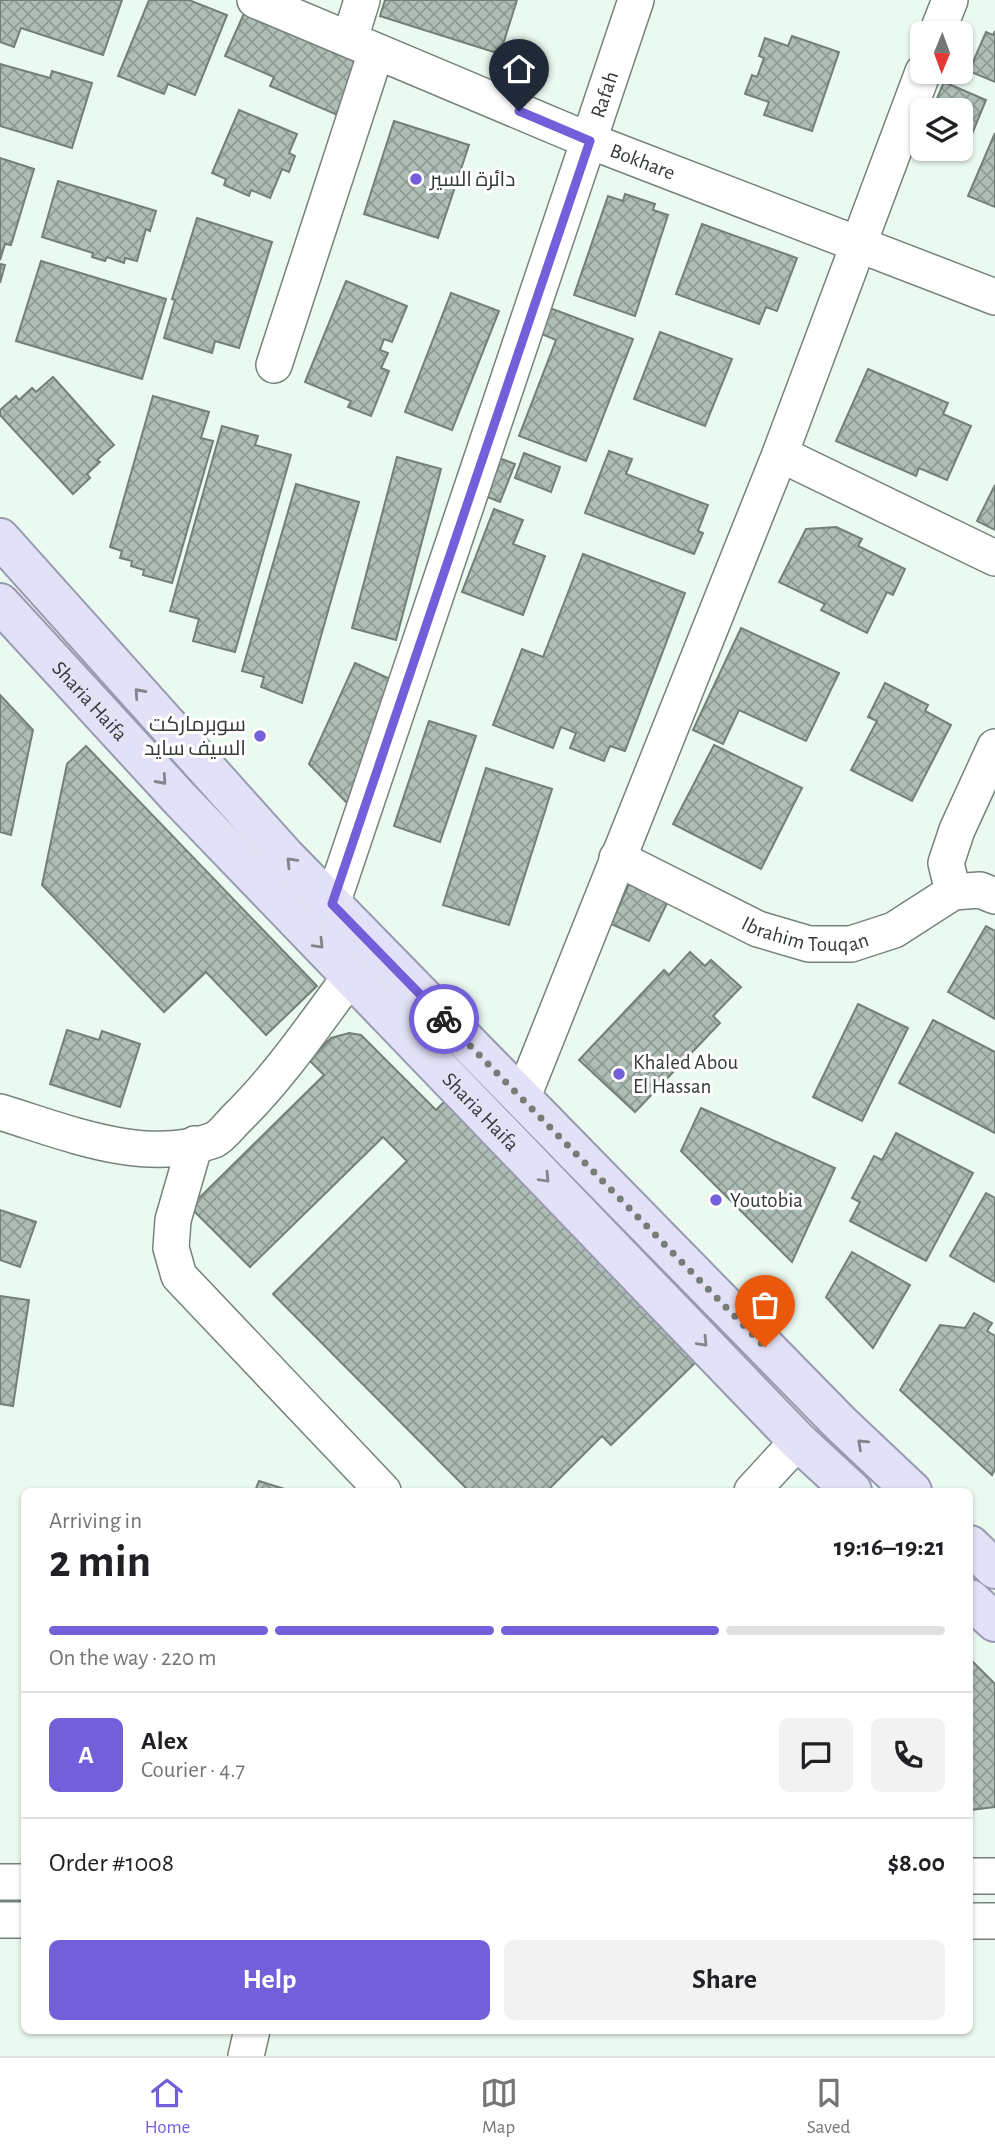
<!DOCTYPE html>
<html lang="en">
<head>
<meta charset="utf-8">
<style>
	body { margin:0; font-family:"Alegreya Sans",Cairo,sans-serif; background:#f2f2f2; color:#202124; height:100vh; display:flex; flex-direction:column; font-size:26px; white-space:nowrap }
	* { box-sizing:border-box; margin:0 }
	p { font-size:23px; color:#757577 }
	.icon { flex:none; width:38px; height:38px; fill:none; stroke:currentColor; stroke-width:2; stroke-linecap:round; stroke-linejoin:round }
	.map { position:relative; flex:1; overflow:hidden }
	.drawer { position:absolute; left:21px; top:1488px; width:952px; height:546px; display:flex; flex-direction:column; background:#fff; border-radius:10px; box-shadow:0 2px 5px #0004 }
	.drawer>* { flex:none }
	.needle { width:46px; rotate:181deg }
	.tools { position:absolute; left:910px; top:21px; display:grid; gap:14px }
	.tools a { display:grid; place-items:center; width:63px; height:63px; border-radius:10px; background:#fff; box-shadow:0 2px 5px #0004; font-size:35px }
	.pin { position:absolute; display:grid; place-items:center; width:60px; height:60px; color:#fff; margin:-72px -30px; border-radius:50% 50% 50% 0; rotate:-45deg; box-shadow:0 0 7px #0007 }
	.pin .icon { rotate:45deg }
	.courier { position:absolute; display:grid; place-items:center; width:70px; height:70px; margin:-35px; border:5px solid #735fd9; border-radius:50%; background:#fff; color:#222; box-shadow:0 2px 9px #0007 }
	.overview em { font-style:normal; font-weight:700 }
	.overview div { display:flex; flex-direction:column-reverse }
	.overview { display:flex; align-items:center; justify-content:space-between; height:119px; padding:0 28px }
	h1 { font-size:46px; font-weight:700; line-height:52px }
	.bar { display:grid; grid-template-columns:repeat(4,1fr); gap:10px 7px; align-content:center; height:84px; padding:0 28px }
	.bar i { height:9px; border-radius:5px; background:#e0e0e0 }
	.bar .on { background:#735fd9 }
	.bar p { grid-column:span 4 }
	.line { display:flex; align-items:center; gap:18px; padding:0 28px; border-top:2px solid #e0e0e0 }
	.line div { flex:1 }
	.round { display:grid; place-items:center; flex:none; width:74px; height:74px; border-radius:10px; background:#f2f2f2 }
	.button { display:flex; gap:14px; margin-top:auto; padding:14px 28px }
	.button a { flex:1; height:80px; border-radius:10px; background:#735fd9; color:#fff; font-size:28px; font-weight:700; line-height:80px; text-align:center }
	.button a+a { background:#f2f2f2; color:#202124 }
	.menu { display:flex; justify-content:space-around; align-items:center; height:98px; border-top:2px solid #e0e0e0; background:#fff; font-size:19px; color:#757577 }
	.menu a { display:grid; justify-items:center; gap:4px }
	.menu .on { color:#735fd9 }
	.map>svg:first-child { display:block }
	.building { fill:url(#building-cross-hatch); stroke:#728078; stroke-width:2 }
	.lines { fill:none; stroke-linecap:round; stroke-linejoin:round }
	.minor-casing { stroke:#75837b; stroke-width:38 }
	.major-casing { stroke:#989ab1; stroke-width:42 }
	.minor { stroke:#fff; stroke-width:35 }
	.major { stroke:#e2e1f7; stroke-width:38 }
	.oneway { stroke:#82858d }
	.done { stroke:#747d78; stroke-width:7; stroke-dasharray:0 12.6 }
	.route { stroke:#735fd9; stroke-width:9 }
	.poi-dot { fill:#735fd9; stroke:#fff; stroke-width:2.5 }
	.labels { text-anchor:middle; stroke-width:6; stroke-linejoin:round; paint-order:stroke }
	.street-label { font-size:21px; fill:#343a37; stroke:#fff }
	.poi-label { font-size:21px; fill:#343a37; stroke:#fff; text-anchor:start }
</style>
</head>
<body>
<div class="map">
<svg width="995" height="2056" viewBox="0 0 995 2056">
	<defs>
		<pattern id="building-cross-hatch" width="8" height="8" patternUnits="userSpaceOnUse" patternTransform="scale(1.75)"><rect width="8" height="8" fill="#aebdb5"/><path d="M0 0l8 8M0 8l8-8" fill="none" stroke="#8e9b94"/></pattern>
	</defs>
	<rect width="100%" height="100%" fill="#ebfaf1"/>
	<!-- building -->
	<g class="building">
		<path d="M0,0H122L103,55L21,28L14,47L0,42Z"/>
		<path d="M149,0H189L227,15L195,95L168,84L164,94L118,76Z"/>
		<path d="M385,0H517L500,54L380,16Z"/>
		<path d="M245,11L365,62L342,117L270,86L274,77L225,56Z"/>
		<path d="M995,31V82L969,71L986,32L993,35Z"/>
		<path d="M792,36L839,52L812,131L764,115L769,102L745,94L752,75L757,77L764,58L759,56L765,38L788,46Z"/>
		<path d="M0,64L50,78L52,71L92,83L72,148L0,126Z"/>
		<path d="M944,82L986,100L970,139L961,135V110H932Z"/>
		<path d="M239,110L297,134L289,153L295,156L289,172L282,169L270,198L251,190L249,196L224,185L226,179L212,173Z"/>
		<path d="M394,121L469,145L438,238L364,214Z"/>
		<path d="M995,133V207L968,196Z"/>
		<path d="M935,149H954L952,156Z"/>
		<path d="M0,158L34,169L11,245L5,244L0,260Z"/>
		<path d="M58,181L156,211L150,231L146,229L137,261L125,258L124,263L107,257L105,261L92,257L93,253L42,237Z"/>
		<path d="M625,194L655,204L653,210L668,215L635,316L574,295L608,196L623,201Z"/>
		<path d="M197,218L272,242L239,348L215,341L212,353L164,338L175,300L172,299Z"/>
		<path d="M702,224L797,258L777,311L766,307L759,324L676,294Z"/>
		<path d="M41,261L166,299L142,379L16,341Z"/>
		<path d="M0,264L5,265L0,283Z"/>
		<path d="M346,281L407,306L392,342L384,339L380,350L388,353L381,368L389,371L371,416L348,407L351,401L305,382Z"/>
		<path d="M451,293L499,311L452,430L405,412Z"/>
		<path d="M547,307L633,339L586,461L519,436L556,340L537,332Z"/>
		<path d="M660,332L732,359L705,426L634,399Z"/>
		<path d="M868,369L948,403L943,414L971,426L947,480L919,468L916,476L836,441Z"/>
		<path d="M53,377L114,445L97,460L100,462L87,474L90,478L73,494L0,415V410L16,396L19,400L32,388L36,392Z"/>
		<path d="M153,396L209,412L201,438L213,441L172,583L143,575L144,570L131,566L132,561L120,558L122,551L110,547Z"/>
		<path d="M222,426L258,436L255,445L291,455L235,652L193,641L199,619L170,611Z"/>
		<path d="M609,451L632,459L626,474L708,505L698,531L703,533L694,554L585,513Z"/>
		<path d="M524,453L560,467L551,492L515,478Z"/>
		<path d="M491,455L515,464L500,502L477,493Z"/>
		<path d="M397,457L441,469L396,640L352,628Z"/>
		<path d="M296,484L359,502L302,703L261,687L264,677L242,671Z"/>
		<path d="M995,485V530L977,521Z"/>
		<path d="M494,509L523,520L513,544L545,556L523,615L462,592Z"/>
		<path d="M836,527L862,539L858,546L905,569L893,595L887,592L867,633L821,610L825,604L779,582L806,529Z"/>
		<path d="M583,554L685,593L625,751L610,746L604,761L570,748L576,733L561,727L553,748L493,725L522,649L543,657Z"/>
		<path d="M741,628L839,673L806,741L739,710L723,744L693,730Z"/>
		<path d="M355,663L401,684L347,803L309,764Z"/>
		<path d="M885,683L928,705L925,711L951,725L912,801L851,770L877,721L868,717Z"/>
		<path d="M0,695L33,730L11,835L0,832Z"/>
		<path d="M429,721L476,736L440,842L394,826Z"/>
		<path d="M714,745L802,788L761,869L673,824Z"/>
		<path d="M86,746L317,986L266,1035L206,972L164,1012L42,885L67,764Z"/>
		<path d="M486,768L552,789L509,925L443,905Z"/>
		<path d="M629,884L668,901L649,941L611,924Z"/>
		<path d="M986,926L995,931V1019L948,992Z"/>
		<path d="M690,952L705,966L711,960L741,987L713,1016L720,1023L635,1112L579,1060L664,970L669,975Z"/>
		<path d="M858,1004L908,1028L862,1121L813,1097Z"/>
		<path d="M933,1020L995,1052V1133L899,1083Z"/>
		<path d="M67,1030L99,1040L102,1031L140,1044L120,1107L50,1084Z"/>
		<path d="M349,1033L361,1035L436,1110L445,1101L700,1358L611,1445L602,1436L547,1491H469L273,1294L407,1161L383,1137L250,1267L190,1207L324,1075L309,1060L331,1038Z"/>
		<path d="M701,1108L835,1168L792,1262L681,1151Z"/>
		<path d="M896,1133L973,1173L926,1261L850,1221L860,1202L852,1198L874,1156L882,1160Z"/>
		<path d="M986,1193L995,1198V1282L950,1256Z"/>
		<path d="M0,1210L36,1222L20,1267L0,1260Z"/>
		<path d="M852,1252L910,1285L873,1348L826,1297Z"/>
		<path d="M0,1296L29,1300L13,1406L0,1404Z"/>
		<path d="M974,1313L992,1323L987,1331L995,1336V1469L992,1475L900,1390L940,1325L965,1328Z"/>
		<path d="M259,1481L291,1491H255Z"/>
		<path d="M970,1659L995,1684V1807L970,1810Z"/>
	</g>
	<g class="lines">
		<defs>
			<g id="minor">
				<path id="s1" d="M255,0L590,141L995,297"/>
				<path d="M937,33L950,0"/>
				<path d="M350,39L362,0"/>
				<path d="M274,365L376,52"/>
				<path d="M780,454L995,558"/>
				<path id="s2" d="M617,858L758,929L809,944H851L894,930L953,892L980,890L995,896"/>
				<path d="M953,892L946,863L957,830L995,747"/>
				<path id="s3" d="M332,904L636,0"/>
				<path d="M522,1099L780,454L923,72"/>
				<path d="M0,1112C66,1132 145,1166 214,1140C222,1136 230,1125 237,1118C280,1076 314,1025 350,977"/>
				<path d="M195,1144L173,1220L171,1248L179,1276L383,1491"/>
				<path d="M752,1491L798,1441"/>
				<path d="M970,1876H995"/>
				<path d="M0,1882H24"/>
				<path d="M0,1920H24"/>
				<path d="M970,1921H995"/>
				<path d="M246,2056L252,2030"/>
			</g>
			<g id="major">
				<path d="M0,538L285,856L840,1423L912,1491"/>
				<path id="s4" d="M0,603L181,800L798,1441L852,1491"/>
				<path d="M970,1545L995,1569"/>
				<path d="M970,1599L995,1622"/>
			</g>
		</defs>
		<!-- minor casing -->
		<use href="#minor" class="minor-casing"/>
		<!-- major casing -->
		<use href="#major" class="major-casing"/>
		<!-- minor -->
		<use href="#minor" class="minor"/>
		<!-- major -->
		<use href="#major" class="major"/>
	</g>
	<!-- one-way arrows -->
	<defs><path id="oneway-chevron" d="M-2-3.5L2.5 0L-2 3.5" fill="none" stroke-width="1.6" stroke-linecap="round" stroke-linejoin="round" transform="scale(1.75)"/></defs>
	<g class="oneway">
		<use href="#oneway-chevron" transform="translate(139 693) rotate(-132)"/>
		<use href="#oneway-chevron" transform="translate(162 780) rotate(48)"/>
		<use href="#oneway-chevron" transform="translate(291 862) rotate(-134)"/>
		<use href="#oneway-chevron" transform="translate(319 944) rotate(46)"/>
		<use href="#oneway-chevron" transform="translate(545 1178) rotate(46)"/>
		<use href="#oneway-chevron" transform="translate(703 1342) rotate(46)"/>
		<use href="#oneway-chevron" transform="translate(862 1444) rotate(-137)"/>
	</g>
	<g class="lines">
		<!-- done -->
		<path class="done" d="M444,1019L765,1347"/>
		<!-- route -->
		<path class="route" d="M444,1019L332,904L590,141L519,111"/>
	</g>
	<!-- markers -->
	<g class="poi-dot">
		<circle cx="416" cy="179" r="7"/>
		<circle cx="260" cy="736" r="7"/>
		<circle cx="619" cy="1074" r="7"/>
		<circle cx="716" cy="1200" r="7"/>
	</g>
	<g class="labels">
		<!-- street labels -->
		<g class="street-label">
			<text dy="7" stroke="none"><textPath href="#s3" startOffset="854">Rafah</textPath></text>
			<text dy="7" stroke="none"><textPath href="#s1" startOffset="420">Bokhare</textPath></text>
			<text dy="7" stroke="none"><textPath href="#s4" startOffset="133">Sharia Haifa</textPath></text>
			<text dy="7" stroke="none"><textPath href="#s2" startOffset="206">Ibrahim Touqan</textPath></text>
			<text dy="7" stroke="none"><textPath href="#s4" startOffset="700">Sharia Haifa</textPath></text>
		</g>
		<!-- poi labels -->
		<g class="poi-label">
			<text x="430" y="186">دائرة السير</text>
			<text x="246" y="731" text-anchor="end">سوبرماركت<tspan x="246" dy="24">السيف سايد</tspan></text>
			<text x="633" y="1069">Khaled Abou<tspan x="633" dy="24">El Hassan</tspan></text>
			<text x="730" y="1207">Youtobia</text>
		</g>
	</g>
</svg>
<div class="tools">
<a><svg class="needle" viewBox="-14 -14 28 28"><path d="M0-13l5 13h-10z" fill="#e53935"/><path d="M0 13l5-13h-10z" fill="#757577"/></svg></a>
<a><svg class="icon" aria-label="layers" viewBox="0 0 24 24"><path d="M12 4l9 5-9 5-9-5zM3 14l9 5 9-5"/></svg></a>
</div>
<div class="pin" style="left:765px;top:1347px;background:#ea580c"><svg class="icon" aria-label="bag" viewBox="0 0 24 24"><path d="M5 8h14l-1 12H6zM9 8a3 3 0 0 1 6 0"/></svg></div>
<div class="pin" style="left:519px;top:111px;background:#1f2937"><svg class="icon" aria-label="home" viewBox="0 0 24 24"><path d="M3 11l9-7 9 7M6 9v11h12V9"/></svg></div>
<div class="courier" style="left:444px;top:1019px"><svg class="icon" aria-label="bike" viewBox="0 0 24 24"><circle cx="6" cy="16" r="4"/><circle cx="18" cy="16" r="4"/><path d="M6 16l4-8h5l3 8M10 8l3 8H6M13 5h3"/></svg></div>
<section class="drawer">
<div class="overview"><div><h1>2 min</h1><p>Arriving in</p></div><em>19:16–19:21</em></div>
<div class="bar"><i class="on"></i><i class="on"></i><i class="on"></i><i></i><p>On the way · 220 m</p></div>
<div class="line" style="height:126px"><b class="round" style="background:#735fd9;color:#fff">A</b><div><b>Alex</b><p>Courier · 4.7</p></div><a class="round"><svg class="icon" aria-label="chat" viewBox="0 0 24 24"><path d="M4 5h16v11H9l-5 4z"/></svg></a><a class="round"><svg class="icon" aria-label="phone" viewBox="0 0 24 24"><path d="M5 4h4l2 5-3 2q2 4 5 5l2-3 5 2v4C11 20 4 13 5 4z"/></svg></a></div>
<div class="line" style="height:91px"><div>Order #1008</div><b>$8.00</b></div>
<div class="button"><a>Help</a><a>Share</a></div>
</section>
</div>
<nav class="menu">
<a class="on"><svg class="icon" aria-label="home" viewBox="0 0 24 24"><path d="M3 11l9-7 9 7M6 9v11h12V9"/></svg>Home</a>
<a><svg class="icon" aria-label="map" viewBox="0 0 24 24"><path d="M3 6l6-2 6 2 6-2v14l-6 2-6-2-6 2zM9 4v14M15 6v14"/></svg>Map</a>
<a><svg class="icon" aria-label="saved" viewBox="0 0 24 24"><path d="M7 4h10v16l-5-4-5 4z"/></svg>Saved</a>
</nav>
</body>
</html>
